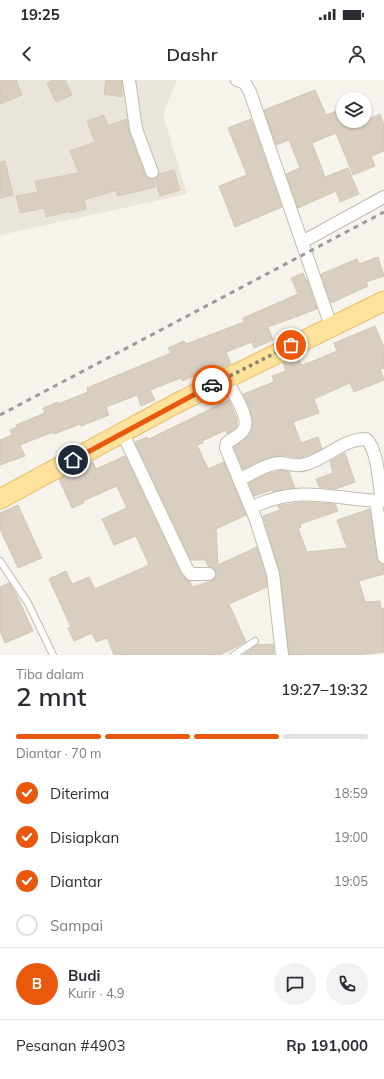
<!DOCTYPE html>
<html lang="id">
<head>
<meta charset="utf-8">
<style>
	body { margin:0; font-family:Mulish,sans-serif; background:#f2f2f3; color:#2b2b33; height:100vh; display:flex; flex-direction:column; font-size:15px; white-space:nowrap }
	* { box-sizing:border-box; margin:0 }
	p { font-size:13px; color:#7c7c81 }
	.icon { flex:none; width:22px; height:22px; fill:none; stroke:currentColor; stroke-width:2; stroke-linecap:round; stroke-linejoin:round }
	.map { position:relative; height:575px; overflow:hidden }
	.details { display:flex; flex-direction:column; background:#fff; flex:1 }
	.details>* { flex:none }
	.buttons { position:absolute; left:336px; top:12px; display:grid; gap:8px }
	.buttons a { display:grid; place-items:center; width:36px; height:36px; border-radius:50%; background:#fff; box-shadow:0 1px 3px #0004; font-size:20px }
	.pin { position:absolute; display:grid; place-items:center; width:34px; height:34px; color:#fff; margin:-17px; border:2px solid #fff; border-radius:50%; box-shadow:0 1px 4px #0007 }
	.courier { position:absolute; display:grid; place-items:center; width:40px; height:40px; margin:-20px; border:3px solid #ea580c; border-radius:50%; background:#fff; color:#222; box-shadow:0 1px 5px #0007 }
	.headline em { font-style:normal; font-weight:600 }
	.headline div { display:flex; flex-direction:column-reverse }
	.headline { display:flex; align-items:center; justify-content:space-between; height:68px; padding:0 16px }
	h1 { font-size:26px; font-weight:600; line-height:30px }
	.bar { display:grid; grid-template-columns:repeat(4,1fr); gap:6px 4px; align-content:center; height:48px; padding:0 16px }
	.bar i { height:5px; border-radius:3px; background:#e1e1e2 }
	.bar .selected { background:#ea580c }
	.bar p { grid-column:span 4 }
	.line { display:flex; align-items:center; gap:10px; padding:0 16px; border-top:1px solid #e1e1e2 }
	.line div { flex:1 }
	.round { display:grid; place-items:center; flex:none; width:42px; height:42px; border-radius:21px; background:#f2f2f3 }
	ol { padding:0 16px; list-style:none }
	li { display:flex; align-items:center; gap:12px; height:44px }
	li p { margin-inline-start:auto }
	li .icon { padding:4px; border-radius:50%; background:#ea580c; color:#fff; stroke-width:4 }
	li:last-child { color:#7c7c81 }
	li i { width:22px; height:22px; border:2px solid #e1e1e2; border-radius:50% }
	.status { display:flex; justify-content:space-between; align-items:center; height:28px; padding:0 20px; background:#fff; direction:ltr }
	.status svg { height:11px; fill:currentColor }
	header { display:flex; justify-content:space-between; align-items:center; height:52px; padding:0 16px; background:#fff; font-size:18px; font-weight:600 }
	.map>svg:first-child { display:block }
	.residential { fill:#eae5da }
	.building { fill:#d8cfc1; stroke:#d3c7b4 }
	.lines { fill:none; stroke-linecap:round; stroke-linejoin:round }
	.lane-casing { stroke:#c2bbae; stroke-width:8 }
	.street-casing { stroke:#c2bbae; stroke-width:14 }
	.primary-casing { stroke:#e6c16a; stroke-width:21 }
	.lane { stroke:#fff; stroke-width:6 }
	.street { stroke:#fff; stroke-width:12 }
	.primary { stroke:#ffe39c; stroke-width:19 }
	.rail { stroke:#9a9a9a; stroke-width:3; stroke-dasharray:5 5; stroke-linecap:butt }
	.done { stroke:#878178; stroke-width:4; stroke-dasharray:0 7.2 }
	.route { stroke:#ea580c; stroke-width:5 }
</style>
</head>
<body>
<div class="status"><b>19:25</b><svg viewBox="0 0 49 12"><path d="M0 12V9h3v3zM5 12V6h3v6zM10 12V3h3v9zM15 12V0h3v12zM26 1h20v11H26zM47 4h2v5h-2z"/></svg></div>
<header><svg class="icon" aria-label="back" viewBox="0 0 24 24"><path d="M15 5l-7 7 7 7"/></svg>Dashr<svg class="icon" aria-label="person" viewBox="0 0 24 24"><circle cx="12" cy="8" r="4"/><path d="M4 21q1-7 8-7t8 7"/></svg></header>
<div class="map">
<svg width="384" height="575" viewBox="0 0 384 575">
	<rect width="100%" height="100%" fill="#f6f3ec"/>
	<!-- residential -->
	<path class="residential" d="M0,0H177L163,35L187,114L0,155Z"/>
	<!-- building -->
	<g class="building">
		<path d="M0,0H16L22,15L0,24Z"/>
		<path d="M54,0H65L72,15L56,22L47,3Z"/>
		<path d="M106,0H122V17L104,14Z"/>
		<path d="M315,10L326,35L343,29V41H365L380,34L384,45V71L371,76L375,86L353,95L336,53L312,63L325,97L348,88L359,114L340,122L336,111L298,128L286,94L300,88L289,60L276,65L264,30Z"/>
		<path d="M104,35L108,46L127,39L129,52L145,95L148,98L153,99L155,107L118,116L116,110L84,120L86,129L70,133V131L46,137L44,128L20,133L16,116L38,112L35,101L79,93L70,71L95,62L87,41Z"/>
		<path d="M251,39L282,127L235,147L219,106L247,95L228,48Z"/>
		<path d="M5,81L13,115L0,118V82Z"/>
		<path d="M174,90L180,110L160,116L155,99L159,94Z"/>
		<path d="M378,177L384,196L366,202L368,206L331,223L321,194L357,179L359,184Z"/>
		<path d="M303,193L306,200H307L317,229L268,247L273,260L254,268L252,262L226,272L231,284L202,296L201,293L182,301L181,298L150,310L155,320L141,326L137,315L106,327L109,335L81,346L80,344L54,354L53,352L20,365L25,376L0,385V360L12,355L10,350L17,347L16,345L45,333L43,328L58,322V324L88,312L87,308L171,273L168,268L184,261L186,264L244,242L243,238L298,214L291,198Z"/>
		<path d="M375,246L384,267V288L380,289L384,300L354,312L350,303L314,319L319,333L293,342L301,363L318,357L322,369L300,378L282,375L272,377L243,389L234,367L248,356L253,344L250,329L243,314L274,302L272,296L286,291L283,283L298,276L301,285L311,282L337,271L334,263Z"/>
		<path d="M229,320L237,339V347L227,354L226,350L202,361L203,363L197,365L208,389L224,382L246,435L216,449L218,485L257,467L266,496L267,507L229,524L246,562L220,575H114L107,558L96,562L92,553L74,561L68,548L71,547L49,499L66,491L72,504L89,497L95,509L149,485L136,456L114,465L102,439L127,428L117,406L83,421L84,423L72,428L59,399L93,382L96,389L125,376L181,494L190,501L192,507L212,501L216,497V491L208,486L205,480H191L135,362L147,357L149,359Z"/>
		<path d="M345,373L355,402L335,409L319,407L316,399L333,393L330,381Z"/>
		<path d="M282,390L289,392L295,408L273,412L272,410L254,416L249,403L267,394Z"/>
		<path d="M301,422L335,424L338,431L300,444L301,447L298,448L307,472L347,468L337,440L370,429L377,478L378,482L384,484V494L359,501L365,522L380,521L381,529L384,528V572L358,575H289L280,493L263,436L280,430L278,426Z"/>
		<path d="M18,425L42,478L18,488L0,449V433Z"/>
		<path d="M9,503L16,514L33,551L5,563L0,551V507Z"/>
		<path d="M273,564L274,575H243L257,565Z"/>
	</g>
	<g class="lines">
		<defs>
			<g id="lane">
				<path d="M0,481L28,523L53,575"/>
				<path d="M234,575L255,561"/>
			</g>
			<g id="street">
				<path d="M129,0L136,49L152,92"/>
				<path d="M237,0L245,3L250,12L331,246"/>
				<path d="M302,162L384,117"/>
				<path d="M225,298C231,309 251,338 244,349C241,355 232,359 227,363L226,368L256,440L273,494L282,575"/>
				<path d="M122,352L187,489L191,494H209"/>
				<path d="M239,400C251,394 266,384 279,383C287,382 293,388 306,384C327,378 343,359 366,359C378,369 379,405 382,421"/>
				<path d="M376,421L384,477"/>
				<path d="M251,428C299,403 334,420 384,421"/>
			</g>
			<path id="primary" d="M0,419L177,323L384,221"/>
		</defs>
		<!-- lane casing -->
		<use href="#lane" class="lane-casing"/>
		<!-- street casing -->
		<use href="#street" class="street-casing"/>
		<!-- primary casing -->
		<use href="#primary" class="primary-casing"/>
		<!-- lane -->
		<use href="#lane" class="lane"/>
		<!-- street -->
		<use href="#street" class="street"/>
		<!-- primary -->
		<use href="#primary" class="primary"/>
		<!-- rail -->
		<path class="rail" d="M0,335L384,132"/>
	</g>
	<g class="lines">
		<!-- done -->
		<path class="done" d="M212,305L291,265"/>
		<!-- route -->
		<path class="route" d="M73,380L212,305"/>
	</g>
</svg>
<div class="buttons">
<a><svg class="icon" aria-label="layers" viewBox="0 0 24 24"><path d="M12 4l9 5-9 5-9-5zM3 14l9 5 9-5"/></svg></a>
</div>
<div class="pin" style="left:291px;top:265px;background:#ea580c"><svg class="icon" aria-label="bag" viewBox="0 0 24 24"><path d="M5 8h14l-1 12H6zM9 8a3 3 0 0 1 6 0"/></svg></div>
<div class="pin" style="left:73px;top:380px;background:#1f2937"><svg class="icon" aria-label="home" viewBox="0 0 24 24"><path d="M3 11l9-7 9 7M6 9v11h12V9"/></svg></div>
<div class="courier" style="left:212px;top:305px"><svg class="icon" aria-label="car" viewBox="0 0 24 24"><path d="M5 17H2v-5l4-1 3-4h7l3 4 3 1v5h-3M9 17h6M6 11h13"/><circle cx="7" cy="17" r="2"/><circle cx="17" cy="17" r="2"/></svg></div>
</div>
<section class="details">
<div class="headline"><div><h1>2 mnt</h1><p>Tiba dalam</p></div><em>19:27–19:32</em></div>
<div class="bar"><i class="selected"></i><i class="selected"></i><i class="selected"></i><i></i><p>Diantar · 70 m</p></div>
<ol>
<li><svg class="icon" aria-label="check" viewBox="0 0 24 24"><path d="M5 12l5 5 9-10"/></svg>Diterima<p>18:59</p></li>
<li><svg class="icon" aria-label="check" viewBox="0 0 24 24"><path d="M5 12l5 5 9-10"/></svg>Disiapkan<p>19:00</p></li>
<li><svg class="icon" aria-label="check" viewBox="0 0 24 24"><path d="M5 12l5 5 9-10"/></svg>Diantar<p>19:05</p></li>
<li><i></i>Sampai</li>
</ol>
<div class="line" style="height:72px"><b class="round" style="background:#ea580c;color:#fff">B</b><div><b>Budi</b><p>Kurir · 4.9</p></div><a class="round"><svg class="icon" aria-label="chat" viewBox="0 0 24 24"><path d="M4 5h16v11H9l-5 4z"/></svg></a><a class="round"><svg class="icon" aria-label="phone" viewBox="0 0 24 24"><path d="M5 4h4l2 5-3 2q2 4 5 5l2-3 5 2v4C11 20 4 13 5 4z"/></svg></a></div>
<div class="line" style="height:52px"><div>Pesanan #4903</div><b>Rp 191,000</b></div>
</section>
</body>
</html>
